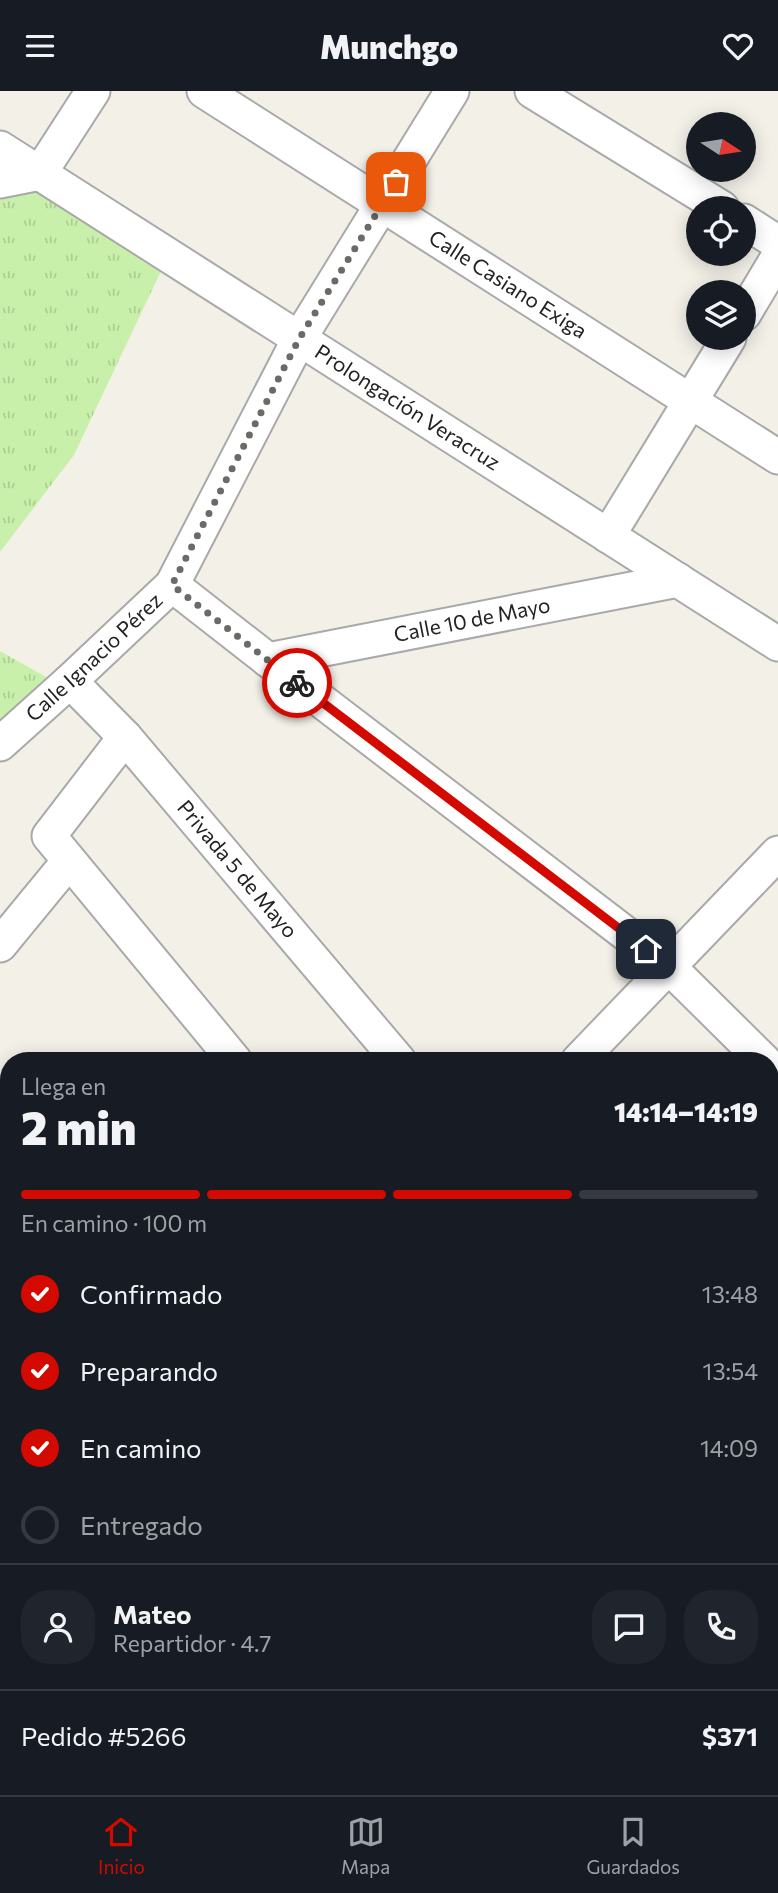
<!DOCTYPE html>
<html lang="es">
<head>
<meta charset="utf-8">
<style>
	body { margin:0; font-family:Commissioner,sans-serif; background:#20242c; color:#f1f3f6; height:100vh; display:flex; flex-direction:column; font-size:26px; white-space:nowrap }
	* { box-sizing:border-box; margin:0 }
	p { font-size:23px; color:#9ea1a6 }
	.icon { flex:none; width:38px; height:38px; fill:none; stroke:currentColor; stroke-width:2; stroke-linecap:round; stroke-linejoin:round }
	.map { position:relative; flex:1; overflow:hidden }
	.drawer { position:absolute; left:0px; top:961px; width:779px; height:744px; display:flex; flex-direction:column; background:#171b24; border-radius:28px 28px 0 0; box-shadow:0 4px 18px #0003 }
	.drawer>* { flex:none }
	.needle { width:46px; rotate:102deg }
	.fabs { position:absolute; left:686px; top:21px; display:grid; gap:14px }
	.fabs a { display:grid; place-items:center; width:70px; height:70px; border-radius:50%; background:#171b24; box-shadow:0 4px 18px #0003; font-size:35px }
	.pin { position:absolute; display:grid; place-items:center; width:60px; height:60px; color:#fff; margin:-30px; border-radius:14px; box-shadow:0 4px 10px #0006 }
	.courier { position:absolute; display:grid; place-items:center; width:70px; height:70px; margin:-35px; border:5px solid #d40a00; border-radius:50%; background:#fff; color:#222; box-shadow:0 2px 9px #0007 }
	.summary em { font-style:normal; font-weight:800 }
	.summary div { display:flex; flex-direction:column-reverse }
	.summary { display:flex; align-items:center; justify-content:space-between; height:119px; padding:0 21px }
	h1 { font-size:46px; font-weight:800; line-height:52px }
	.bar { display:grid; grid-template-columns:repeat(4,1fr); gap:10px 7px; align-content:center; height:84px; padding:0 21px }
	.bar i { height:9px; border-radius:5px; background:#363941 }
	.bar .current { background:#d40a00 }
	.bar p { grid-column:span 4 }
	.line { display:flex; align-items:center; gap:18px; padding:0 21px; border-top:2px solid #363941 }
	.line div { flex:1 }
	.round { display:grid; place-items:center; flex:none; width:74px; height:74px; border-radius:28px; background:#20242c }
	ol { padding:0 21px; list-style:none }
	li { display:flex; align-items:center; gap:21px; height:77px }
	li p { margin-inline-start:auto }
	li .icon { padding:7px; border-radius:50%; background:#d40a00; color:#fff; stroke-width:4 }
	li:last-child { color:#9ea1a6 }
	li i { width:38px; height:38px; border:4px solid #363941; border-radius:50% }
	header { display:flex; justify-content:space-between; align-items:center; height:91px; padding:0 21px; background:#171b24; font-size:32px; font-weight:800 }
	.dock { display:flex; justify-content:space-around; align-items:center; height:98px; border-top:2px solid #363941; background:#171b24; font-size:19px; color:#9ea1a6 }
	.dock a { display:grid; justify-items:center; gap:4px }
	.dock .current { color:#d40a00 }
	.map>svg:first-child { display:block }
	.grass { fill:url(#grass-tufts) }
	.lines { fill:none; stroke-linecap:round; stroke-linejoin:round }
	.street-casing { stroke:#a9a9a9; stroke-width:37 }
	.street { stroke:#fff; stroke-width:33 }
	.done { stroke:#6b6a67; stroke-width:7; stroke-dasharray:0 12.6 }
	.route { stroke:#d40a00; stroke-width:9 }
	.labels { text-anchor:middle; stroke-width:5; stroke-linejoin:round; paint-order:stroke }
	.street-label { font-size:21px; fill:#222; stroke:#fff }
</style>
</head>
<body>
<header><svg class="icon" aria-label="menu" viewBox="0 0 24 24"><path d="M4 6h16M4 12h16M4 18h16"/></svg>Munchgo<svg class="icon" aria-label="heart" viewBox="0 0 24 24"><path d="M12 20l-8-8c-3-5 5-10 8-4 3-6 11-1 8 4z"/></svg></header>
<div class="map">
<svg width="778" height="1704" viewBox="0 0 778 1704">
	<defs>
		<pattern id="grass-tufts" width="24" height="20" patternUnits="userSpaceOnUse" patternTransform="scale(1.75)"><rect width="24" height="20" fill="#c9f0ab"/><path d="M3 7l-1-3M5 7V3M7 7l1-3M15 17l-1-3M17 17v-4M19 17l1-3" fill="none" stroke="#acce93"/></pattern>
	</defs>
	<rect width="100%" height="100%" fill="#f3f0e8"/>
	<!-- grass -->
	<g class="grass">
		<path d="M39,92L163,176L74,364L0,461V104Z"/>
		<path d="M0,560L55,591L0,643Z"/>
	</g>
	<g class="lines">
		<defs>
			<g id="street">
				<path id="s1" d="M204,0L778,366"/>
				<path d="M532,0L722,117"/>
				<path id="s2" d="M0,57L778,553"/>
				<path d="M0,90L40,82L93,0"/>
				<path d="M744,130L778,152"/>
				<path d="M744,223L778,166"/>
				<path d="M608,445L729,247"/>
				<path d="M172,494L268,569L668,875L764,970"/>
				<path id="s3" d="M268,569L678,489"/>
				<path id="s4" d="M70,590L125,646L399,970"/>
				<path d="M125,646L49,745L235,970"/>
				<path id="s5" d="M0,653L70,590L172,494L299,248L452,0"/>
				<path d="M0,854L69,770"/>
				<path d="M578,970L778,762"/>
				<path d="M0,1034L9,1042"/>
				<path d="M770,1088L778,1079"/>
				<path d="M0,1185L9,1180"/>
				<path d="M0,1424L9,1421"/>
				<path d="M770,1436L778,1429"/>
				<path d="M0,1677L9,1674"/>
				<path d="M216,1696L221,1704"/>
				<path d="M673,1696L679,1704"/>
				<path d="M376,1704L390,1696"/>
			</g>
		</defs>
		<!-- street casing -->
		<use href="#street" class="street-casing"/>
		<!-- street -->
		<use href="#street" class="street"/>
	</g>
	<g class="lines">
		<!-- done -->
		<path class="done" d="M297,592L172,494L299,248L396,91"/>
		<!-- route -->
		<path class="route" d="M297,592L646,858"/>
	</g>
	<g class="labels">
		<!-- street labels -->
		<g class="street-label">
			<text dy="7" stroke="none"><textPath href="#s1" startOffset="360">Calle Casiano Exiga</textPath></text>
			<text dy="7" stroke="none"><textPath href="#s2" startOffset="483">Prolongación Veracruz</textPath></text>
			<text dy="7" stroke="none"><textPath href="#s3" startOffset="208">Calle 10 de Mayo</textPath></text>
			<text dy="7" stroke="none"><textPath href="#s5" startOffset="128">Calle Ignacio Pérez</textPath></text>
			<text dy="7" stroke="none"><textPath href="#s4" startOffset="252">Privada 5 de Mayo</textPath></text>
		</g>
	</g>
</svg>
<div class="fabs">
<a><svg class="needle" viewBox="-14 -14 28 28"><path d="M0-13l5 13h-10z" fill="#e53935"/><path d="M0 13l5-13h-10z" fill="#9ea1a6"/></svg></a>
<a><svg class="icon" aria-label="locate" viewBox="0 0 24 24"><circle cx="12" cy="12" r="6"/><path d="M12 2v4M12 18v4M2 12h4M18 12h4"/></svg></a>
<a><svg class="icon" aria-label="layers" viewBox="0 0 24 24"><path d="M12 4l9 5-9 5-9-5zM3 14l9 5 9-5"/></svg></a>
</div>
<div class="pin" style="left:396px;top:91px;background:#ea580c"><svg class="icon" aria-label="bag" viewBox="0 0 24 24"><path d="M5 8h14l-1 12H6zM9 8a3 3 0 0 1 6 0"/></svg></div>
<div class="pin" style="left:646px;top:858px;background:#1f2937"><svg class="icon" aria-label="home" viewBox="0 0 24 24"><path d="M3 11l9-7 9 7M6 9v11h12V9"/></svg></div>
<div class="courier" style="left:297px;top:592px"><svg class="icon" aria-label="bike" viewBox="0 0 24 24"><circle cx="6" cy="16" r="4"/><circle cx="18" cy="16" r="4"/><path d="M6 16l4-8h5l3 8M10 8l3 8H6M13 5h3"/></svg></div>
<section class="drawer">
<div class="summary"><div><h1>2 min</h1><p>Llega en</p></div><em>14:14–14:19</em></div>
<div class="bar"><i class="current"></i><i class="current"></i><i class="current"></i><i></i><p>En camino · 100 m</p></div>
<ol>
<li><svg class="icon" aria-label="check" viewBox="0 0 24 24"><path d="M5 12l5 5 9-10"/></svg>Confirmado<p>13:48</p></li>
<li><svg class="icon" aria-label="check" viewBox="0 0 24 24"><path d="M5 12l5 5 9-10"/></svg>Preparando<p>13:54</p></li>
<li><svg class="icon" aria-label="check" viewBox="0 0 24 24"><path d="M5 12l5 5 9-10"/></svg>En camino<p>14:09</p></li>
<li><i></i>Entregado</li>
</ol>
<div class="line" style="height:126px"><a class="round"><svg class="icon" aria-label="person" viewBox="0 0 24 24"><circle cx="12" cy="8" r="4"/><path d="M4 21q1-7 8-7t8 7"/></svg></a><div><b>Mateo</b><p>Repartidor · 4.7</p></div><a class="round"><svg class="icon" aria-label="chat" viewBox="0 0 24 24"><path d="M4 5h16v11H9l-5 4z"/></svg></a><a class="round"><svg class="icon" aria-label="phone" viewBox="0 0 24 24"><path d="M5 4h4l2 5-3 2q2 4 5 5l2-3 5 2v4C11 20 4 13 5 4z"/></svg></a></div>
<div class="line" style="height:91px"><div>Pedido #5266</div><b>$371</b></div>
</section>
</div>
<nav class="dock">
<a class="current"><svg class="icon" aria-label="home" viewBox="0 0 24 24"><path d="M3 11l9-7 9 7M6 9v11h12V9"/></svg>Inicio</a>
<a><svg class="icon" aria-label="map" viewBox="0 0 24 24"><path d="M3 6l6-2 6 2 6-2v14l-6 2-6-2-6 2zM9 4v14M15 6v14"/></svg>Mapa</a>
<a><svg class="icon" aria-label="saved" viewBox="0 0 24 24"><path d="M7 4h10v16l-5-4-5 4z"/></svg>Guardados</a>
</nav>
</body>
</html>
